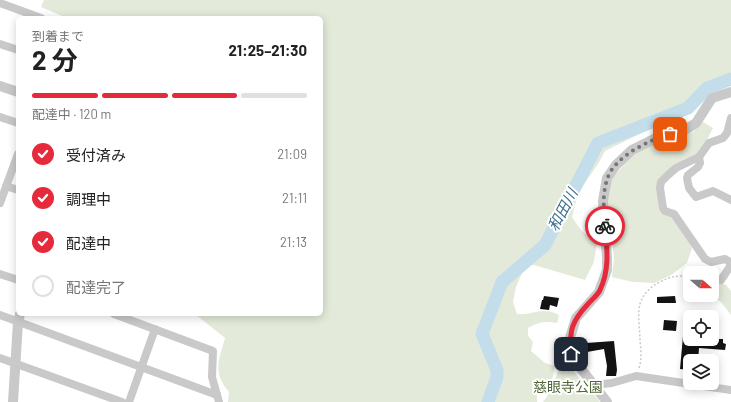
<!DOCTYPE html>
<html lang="ja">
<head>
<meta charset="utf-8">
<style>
	body { margin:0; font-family:Barlow,"Noto Sans JP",sans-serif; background:#f6f6f6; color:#222; height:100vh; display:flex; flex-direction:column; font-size:15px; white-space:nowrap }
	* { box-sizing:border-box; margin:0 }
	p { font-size:13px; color:#767676 }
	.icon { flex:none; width:22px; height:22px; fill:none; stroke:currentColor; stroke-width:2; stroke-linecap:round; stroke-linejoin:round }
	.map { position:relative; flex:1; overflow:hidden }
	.sheet { position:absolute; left:16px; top:16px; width:307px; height:300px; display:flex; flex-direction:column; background:#fff; border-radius:6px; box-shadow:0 2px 10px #0003 }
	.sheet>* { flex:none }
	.needle { width:26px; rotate:110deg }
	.buttons { position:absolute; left:683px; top:266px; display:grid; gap:8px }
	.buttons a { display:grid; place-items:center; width:36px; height:36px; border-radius:6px; background:#fff; box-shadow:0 2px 10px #0003; font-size:20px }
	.pin { position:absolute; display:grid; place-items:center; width:34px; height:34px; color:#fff; margin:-17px; border-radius:8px; box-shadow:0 2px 6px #0006 }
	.courier { position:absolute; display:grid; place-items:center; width:40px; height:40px; margin:-20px; border:3px solid #e72a3b; border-radius:50%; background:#fff; color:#222; box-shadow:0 1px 5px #0007 }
	.head em { font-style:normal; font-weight:700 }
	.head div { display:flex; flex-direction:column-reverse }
	.head { display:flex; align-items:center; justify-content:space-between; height:68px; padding:0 16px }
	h1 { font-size:26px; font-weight:700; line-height:30px }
	.bar { display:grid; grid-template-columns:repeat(4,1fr); gap:6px 4px; align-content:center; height:48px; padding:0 16px }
	.bar i { height:5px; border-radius:3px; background:#e0e0e0 }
	.bar .on { background:#e72a3b }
	.bar p { grid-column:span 4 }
	ol { padding:0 16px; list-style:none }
	li { display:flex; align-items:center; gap:12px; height:44px }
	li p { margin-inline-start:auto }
	li .icon { padding:4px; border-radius:50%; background:#e72a3b; color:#fff; stroke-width:4 }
	li:last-child { color:#767676 }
	li i { width:22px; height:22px; border:2px solid #e0e0e0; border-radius:50% }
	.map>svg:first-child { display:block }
	.green { fill:#e3ead9 }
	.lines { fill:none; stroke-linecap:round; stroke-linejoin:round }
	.river { stroke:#c4ddeb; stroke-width:13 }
	.building { fill:#131313 }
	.path { stroke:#c9c9c9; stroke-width:1.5; stroke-dasharray:2 2; stroke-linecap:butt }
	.minor { stroke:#c9c9c9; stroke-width:8 }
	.tertiary { stroke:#c9c9c9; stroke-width:10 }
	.done { stroke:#767676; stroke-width:4; stroke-dasharray:0 7.2 }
	.route { stroke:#e72a3b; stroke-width:5 }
	.labels { text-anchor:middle; stroke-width:4; stroke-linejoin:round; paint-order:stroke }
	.park-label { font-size:14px; fill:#506839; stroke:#fff }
	.water-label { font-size:15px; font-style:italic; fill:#3a6f8f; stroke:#fff }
</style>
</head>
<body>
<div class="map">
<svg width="731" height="402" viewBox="0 0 731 402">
	<rect width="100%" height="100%" fill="#fff"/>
	<!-- green -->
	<g class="green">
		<path d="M44,0H731V82L707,94L684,115L660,124L605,151L598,164L578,193L572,217C579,227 584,237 597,241L594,262L585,280L534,265L525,266L516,287L513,302L517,314C535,315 542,306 559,315L557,323C546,321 538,322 528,328V336L533,342L531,351L545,363L555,366L552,380H537V402H228L229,392C212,372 219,360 225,338L195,314H321V18H67L41,7Z"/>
		<path d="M703,122L713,128L706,142L697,155L658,189L670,215L686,235L692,248L687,263L671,275L654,283L633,282L612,277L614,258L607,193L612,178L634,154L656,143L679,138L693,132Z"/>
		<path d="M712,280L726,285L731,291V315L721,302L710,295H712Z"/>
		<path d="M563,359L600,402H543L550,392Z"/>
	</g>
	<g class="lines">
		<!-- river -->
		<path class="river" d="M488,402L497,377V370L482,334L502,282L545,245L598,143L688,108L707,88L731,79"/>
	</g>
	<!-- building -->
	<g class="building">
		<path d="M544,296L559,298L557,307L550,305L549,310L540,309L542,300H543Z"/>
		<path d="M675,296L676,303H657V297Z"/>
		<path d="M664,320L677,321L676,331L663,330Z"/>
		<path d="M683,336L690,337V339H723V343L726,344L725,350L699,348L698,361H690V370L680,369Z"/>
		<path d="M614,341L617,370L616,376H606L607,366L604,349L587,352L586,343Z"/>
	</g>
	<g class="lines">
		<!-- path -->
		<path class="path" d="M639,368C642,359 641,350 640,341C640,329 637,315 640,304C644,290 658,281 672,277C677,276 684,276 690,276"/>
		<!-- minor -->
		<g class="minor">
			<path d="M0,3L41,18"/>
			<path d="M0,44L18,50"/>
			<path d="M0,117L18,123"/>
			<path d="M731,118L727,133L723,138L709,143L699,157L700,163L698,167L688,175L687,178L689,188L696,197L713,191L731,200"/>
			<path d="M699,157L676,168L668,175L661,182L660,188L663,208L665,211L674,214L705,259L711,262L725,259L730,262L731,265"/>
			<path d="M6,186L18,190"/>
			<path d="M0,203L18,154"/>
			<path d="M0,274L18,280"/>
			<path d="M721,280L731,265"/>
			<path d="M114,314L213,351L212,377L219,402"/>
			<path d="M0,315L217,395"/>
			<path d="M0,358L122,402"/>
			<path d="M594,385L612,383L636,376L731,390"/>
			<path d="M129,402L155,329"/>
		</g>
		<!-- tertiary -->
		<g class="tertiary">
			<path d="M0,86L18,92"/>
			<path d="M13,402L18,322L20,314"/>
			<path d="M607,402L579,366L571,353L570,338L576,318L599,292L607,270V258L603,201L607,178L616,165L632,150L658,137L682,132L696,123L712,98L731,92"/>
		</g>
	</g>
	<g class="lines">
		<!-- done -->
		<path class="done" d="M605,226C604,210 602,195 607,180C613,157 649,140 670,134"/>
		<!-- route -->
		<path class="route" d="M571,354C569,330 572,321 588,304C592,299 598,295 600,290C610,269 607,248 605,226"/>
	</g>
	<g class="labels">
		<!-- park labels -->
		<g class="park-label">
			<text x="568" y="392">慈眼寺公園</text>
		</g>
		<!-- water labels -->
		<g class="water-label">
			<text transform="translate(563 210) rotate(-62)" y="5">和田川</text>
		</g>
	</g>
</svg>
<div class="buttons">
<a><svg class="needle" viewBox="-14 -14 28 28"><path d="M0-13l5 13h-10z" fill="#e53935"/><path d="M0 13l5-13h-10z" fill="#767676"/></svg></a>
<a><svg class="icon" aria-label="locate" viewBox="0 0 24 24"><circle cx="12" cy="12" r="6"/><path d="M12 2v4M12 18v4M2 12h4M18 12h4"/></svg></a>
<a><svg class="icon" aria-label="layers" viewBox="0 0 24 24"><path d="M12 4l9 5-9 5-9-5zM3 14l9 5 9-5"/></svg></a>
</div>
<div class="pin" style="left:670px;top:134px;background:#ea580c"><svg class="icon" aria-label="bag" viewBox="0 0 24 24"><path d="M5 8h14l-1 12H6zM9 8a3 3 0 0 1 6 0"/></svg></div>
<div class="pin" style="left:571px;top:354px;background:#1f2937"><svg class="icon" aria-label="home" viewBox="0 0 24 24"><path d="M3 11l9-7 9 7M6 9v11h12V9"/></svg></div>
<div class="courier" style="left:605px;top:226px"><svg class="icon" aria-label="bike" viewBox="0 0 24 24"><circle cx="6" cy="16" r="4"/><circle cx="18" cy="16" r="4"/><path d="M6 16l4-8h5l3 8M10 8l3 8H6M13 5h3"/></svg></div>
<section class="sheet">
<div class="head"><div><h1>2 分</h1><p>到着まで</p></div><em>21:25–21:30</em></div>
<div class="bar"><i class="on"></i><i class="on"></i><i class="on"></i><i></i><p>配達中 · 120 m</p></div>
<ol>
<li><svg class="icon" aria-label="check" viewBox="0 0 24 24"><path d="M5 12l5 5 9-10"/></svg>受付済み<p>21:09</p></li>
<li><svg class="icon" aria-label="check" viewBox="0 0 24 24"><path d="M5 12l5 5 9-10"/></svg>調理中<p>21:11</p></li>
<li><svg class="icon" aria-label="check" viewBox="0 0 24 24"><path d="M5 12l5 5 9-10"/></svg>配達中<p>21:13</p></li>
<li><i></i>配達完了</li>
</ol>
</section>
</div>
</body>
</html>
